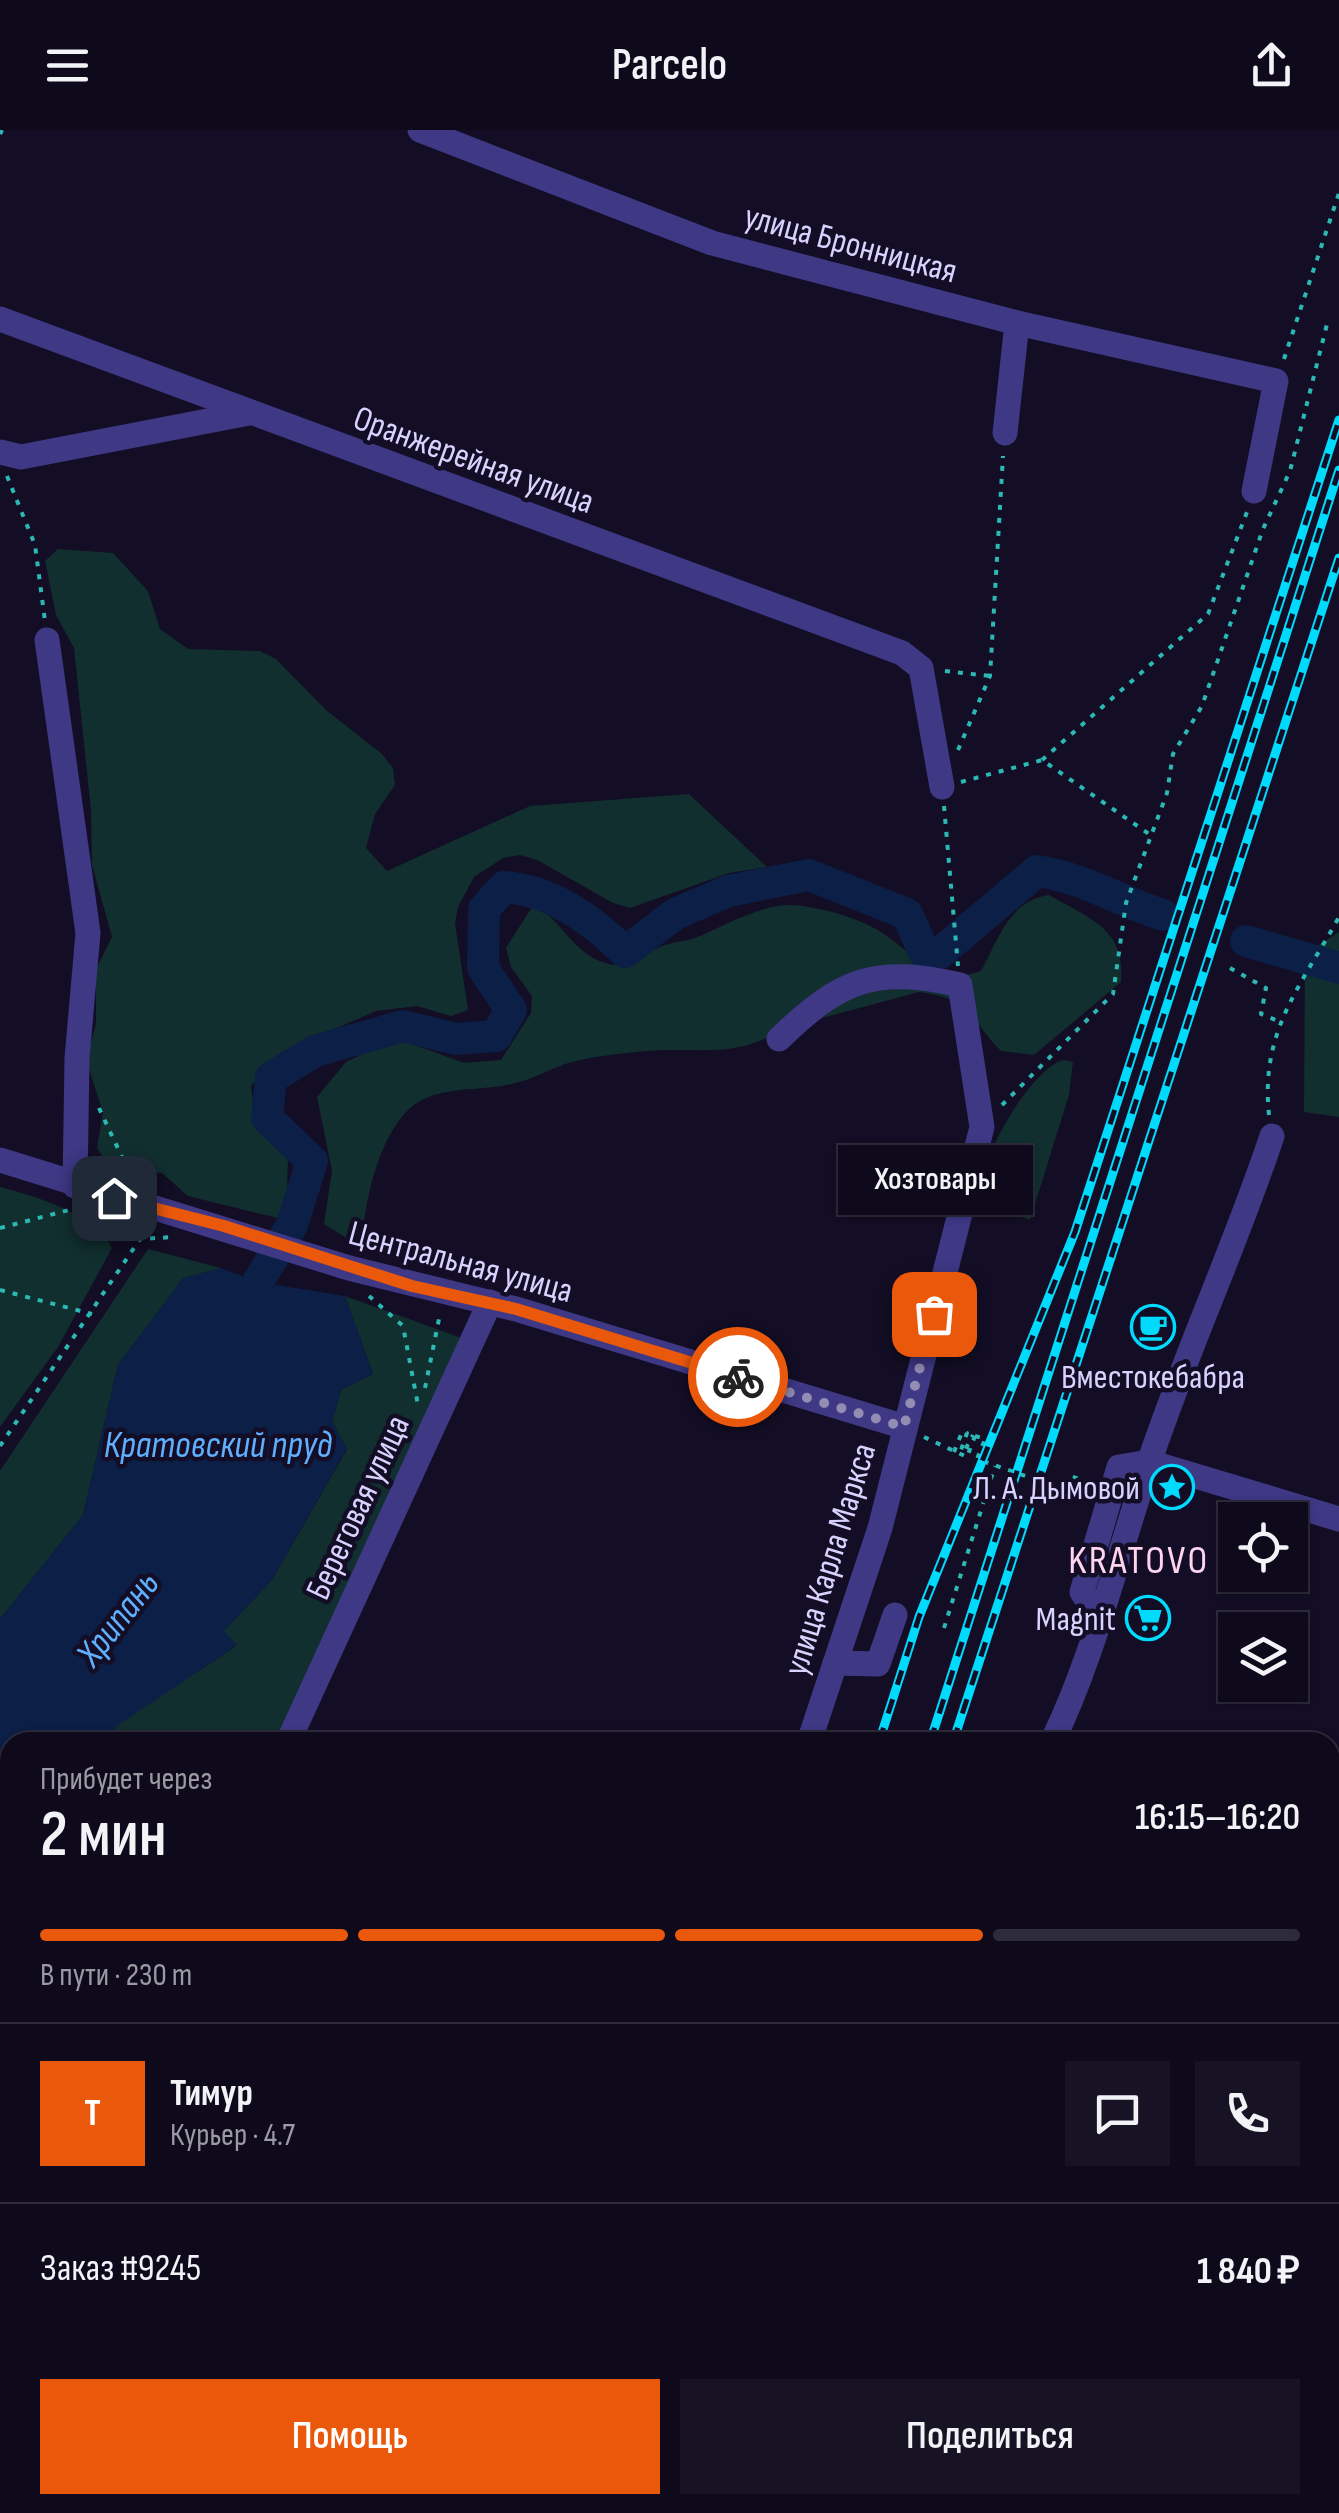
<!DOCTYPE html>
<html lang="ru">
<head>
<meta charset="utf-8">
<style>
	body { margin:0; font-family:"Sofia Sans Condensed",sans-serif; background:#171325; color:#f1f3f6; height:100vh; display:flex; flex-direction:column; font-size:38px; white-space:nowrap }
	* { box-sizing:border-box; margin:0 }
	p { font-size:32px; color:#9b9aa3 }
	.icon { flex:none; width:55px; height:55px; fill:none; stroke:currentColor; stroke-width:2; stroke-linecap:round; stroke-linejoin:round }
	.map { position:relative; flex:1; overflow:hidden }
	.sheet { position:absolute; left:0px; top:1602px; width:1340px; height:782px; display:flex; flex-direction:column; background:#0e0a1c; border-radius:30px 30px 0 0; box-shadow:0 2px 8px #0004,0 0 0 2px #2e2b3b }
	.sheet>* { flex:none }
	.tools { position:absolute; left:1218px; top:1372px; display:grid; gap:20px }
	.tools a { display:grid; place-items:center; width:90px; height:90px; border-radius:0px; background:#0e0a1c; box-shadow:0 2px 8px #0004,0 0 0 2px #2e2b3b; font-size:50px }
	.pin { position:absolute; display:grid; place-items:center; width:85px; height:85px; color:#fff; margin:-42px; border-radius:20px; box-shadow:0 5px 15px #0006 }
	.courier { position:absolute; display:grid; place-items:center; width:100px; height:100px; margin:-50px; border:8px solid #ea580c; border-radius:50%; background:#fff; color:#222; box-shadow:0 2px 12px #0007 }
	.bubble { position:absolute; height:70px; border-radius:0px; background:#0e0a1c; box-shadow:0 2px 8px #0004,0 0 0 2px #2e2b3b; font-size:32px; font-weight:600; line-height:70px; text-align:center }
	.headline em { font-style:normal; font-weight:600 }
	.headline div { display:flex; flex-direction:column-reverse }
	.headline { display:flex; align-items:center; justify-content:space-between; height:170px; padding:0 40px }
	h1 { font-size:65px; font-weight:600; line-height:75px }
	.bar { display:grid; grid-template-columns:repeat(4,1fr); gap:15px 10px; align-content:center; height:120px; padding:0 40px }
	.bar i { height:12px; border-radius:8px; background:#2e2b3b }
	.bar .on { background:#ea580c }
	.bar p { grid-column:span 4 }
	.line { display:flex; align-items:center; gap:25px; padding:0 40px; border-top:2px solid #2e2b3b }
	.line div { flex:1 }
	.round { display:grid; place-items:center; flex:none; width:105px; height:105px; border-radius:0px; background:#171325 }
	.primary-button { display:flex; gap:20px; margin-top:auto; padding:20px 40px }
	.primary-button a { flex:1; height:115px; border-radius:0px; background:#ea580c; color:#fff; font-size:40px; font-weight:600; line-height:115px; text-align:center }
	.primary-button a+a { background:#171325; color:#f1f3f6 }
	header { display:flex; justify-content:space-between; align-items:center; height:130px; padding:0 40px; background:#0e0a1c; font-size:45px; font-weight:600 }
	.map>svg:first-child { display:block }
	.green { fill:#112f2f }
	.water { fill:#0b1f47 }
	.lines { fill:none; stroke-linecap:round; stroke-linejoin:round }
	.river { stroke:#0b1f47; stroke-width:32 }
	.path { stroke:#2cb9b6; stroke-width:4; stroke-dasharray:5 8; stroke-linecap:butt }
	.minor { stroke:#3e3885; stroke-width:25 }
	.rail-casing { stroke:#00dafd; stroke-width:9 }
	.rail { stroke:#130e25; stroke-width:5; stroke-dasharray:15; stroke-linecap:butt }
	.done { stroke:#948db3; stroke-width:10; stroke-dasharray:0 18 }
	.route { stroke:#ea580c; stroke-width:12 }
	.labels { text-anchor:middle; stroke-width:9; stroke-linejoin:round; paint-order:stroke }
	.street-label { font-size:35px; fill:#d9d2ff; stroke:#130e25 }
	.poi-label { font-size:35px; fill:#d9d2ff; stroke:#130e25; text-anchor:end }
	.water-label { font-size:38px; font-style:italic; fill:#60afff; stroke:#130e25 }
	.quarter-label { font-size:40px; letter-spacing:2.5px; fill:#ffd4ee; stroke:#130e25 }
</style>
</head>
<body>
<header><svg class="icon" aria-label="menu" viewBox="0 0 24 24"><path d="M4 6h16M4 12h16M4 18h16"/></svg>Parcelo<svg class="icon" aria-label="share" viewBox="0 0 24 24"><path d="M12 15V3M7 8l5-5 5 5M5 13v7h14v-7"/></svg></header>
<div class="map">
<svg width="1339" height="2383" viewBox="0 0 1339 2383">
	<rect width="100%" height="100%" fill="#130e25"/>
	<!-- green -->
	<g class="green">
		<path d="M58,419L113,423L148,461L160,499L188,519L260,521L276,529L326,580L382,624L393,638L395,655L375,684L366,718L387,741L530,676L689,664L767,737L729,743L630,778L613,773L537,730L520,725L503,728L474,747L458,777L455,793L468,880L451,886L417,876L376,881L282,922L251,956L256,997L288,1028L286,1090L188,1066L162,1043L144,1042L128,1029L107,1033L97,1018L103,982L86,930L96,894V839L112,807L92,735L91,680L74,518L56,485L45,431Z"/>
		<path d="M1049,765C1089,788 1126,799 1121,852L1034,925L1001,921C969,889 974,869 919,862L781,899C743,926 707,919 663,920C632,922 595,925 565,934C548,940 533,949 515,953C486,961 451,956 424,969C381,988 362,1077 363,1118L324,1094L332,1041L317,967L346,932L396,908L464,933L501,930L531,883L532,866L511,837L506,818L534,774C561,790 571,820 602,832C627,841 638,828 658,818C669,812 683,812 695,808C727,795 766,770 803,776C828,780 854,787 876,799C914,821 931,858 981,841C998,809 1010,770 1049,765Z"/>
		<path d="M1339,802V987L1304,982L1305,824Z"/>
		<path d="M1064,930L1073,932L1069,965L1030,1090L981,1069C973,1036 1033,935 1064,930Z"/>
		<path d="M0,1057C37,1067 94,1083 112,1118L58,1217L0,1297Z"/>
		<path d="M148,1119L221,1138L183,1149L118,1235L83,1385L0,1489V1341Z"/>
		<path d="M345,1166L481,1215L298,1612H110L114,1597L236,1516L223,1501L272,1450L347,1319L332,1292L341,1259L373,1244Z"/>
		<path d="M10,1796V1942L0,1951V1802Z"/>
	</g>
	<!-- water -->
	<path class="water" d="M221,1138L258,1152L345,1166L373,1244L341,1260L332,1292L347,1318L272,1450L224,1501L237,1515L115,1597L110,1612H10V1796L0,1802V1489L83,1385L118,1235L183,1148Z"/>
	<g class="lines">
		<!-- river -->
		<g class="river">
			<path d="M1246,811L1339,838"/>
			<path d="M244,1192L258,1152L292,1095L312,1031L267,988L271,948L315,921L403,896L456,909L496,906L511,880L483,838L484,779L504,757C551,760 591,789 625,822L675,784L728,761L809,745L907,784L924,822L940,823L1037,741C1082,747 1119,771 1163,785"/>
		</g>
		<!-- path -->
		<g class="path">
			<path d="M0,4L2,0"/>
			<path d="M1284,229L1339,63"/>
			<path d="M7,346L35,415L45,491"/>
			<path d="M945,541L990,546"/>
			<path d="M958,620L990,546L1003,326"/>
			<path d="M1042,630L1208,484L1247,382"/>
			<path d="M961,652L1042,630L1149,704"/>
			<path d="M944,676L958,836"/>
			<path d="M1230,838L1266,858L1261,884L1278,891"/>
			<path d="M1002,975L1113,864L1126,773L1167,663L1173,624L1202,576L1263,399L1290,341L1327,194"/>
			<path d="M99,978L122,1027L142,1051"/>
			<path d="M1269,985C1260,901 1301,856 1339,787"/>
			<path d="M0,1098L73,1079"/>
			<path d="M0,1160L92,1184"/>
			<path d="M369,1166L403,1196L418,1275"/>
			<path d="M425,1258L440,1184"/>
			<path d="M975,1306L985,1309L977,1329L1065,1360L1070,1346L1079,1349L1074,1363L1090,1368"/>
			<path d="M924,1307L967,1327L975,1306"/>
			<path d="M0,1316L140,1109L174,1107"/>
			<path d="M954,1322L962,1302L967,1303L961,1320L964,1322L973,1305"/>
			<path d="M944,1498L995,1336"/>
			<path d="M0,1914L10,1907"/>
			<path d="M741,2375L745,2383"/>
		</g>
		<!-- minor -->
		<g class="minor">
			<path d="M420,0L712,113L1017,193L1276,251L1254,361"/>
			<path d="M0,189L902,523L921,538L942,657"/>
			<path d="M1005,303L1017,193"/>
			<path d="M0,322L21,327L249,283"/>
			<path d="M47,510L88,803L77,928L75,1056"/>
			<path d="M779,909C842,848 875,836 960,855L982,997L880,1398L809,1612"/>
			<path d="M0,1030L349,1138L516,1179L905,1297"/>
			<path d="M1099,1488L1082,1462L1119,1337L1149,1332L1339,1389"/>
			<path d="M835,1533L878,1534L895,1485"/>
			<path d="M288,1612L490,1172"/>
			<path d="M1052,1612C1095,1524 1117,1426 1149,1333C1186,1222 1235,1117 1272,1006"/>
			<path d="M1330,2158L1339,2161"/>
			<path d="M25,2383L28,2375"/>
			<path d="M569,2383L571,2375"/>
			<path d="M791,2383L794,2375"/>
		</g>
		<defs>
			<g id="rail">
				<path d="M879,1612L919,1487L1075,1102L1339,290"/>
				<path d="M930,1612L1339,340"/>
				<path d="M953,1612L1339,428"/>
				<path d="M649,2383L651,2375"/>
				<path d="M697,2383L699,2375"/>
			</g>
		</defs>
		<!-- rail casing -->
		<use href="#rail" class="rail-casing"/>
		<!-- rail -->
		<use href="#rail" class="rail"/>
	</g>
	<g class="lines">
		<!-- done -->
		<path class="done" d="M738,1247L904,1297L934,1184"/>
		<!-- route -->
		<path class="route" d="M114,1068L224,1096L412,1156L516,1179L738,1247"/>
	</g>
	<!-- icons -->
	<defs>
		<symbol id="cafe-ring" viewBox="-11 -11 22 22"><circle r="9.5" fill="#130e25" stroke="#00dafd" stroke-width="1.5"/><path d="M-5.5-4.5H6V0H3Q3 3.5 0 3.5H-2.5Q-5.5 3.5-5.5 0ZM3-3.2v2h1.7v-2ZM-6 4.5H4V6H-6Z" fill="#00dafd"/></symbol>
		<symbol id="sight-ring" viewBox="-11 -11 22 22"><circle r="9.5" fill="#130e25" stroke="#00dafd" stroke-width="1.5"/><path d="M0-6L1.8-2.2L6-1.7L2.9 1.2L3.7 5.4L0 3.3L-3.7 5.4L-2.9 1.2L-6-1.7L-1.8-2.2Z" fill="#00dafd"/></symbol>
		<symbol id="supermarket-ring" viewBox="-11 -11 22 22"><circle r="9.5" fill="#130e25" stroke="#00dafd" stroke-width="1.5"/><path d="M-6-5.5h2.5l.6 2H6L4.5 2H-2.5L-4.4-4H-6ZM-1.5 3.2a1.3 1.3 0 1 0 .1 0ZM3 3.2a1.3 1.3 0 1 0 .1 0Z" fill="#00dafd"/></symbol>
	</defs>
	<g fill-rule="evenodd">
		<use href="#cafe-ring" x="1128" y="1172" width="50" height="50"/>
		<use href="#sight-ring" x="1147" y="1332" width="50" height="50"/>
		<use href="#supermarket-ring" x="1123" y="1463" width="50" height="50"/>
	</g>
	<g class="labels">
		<!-- street labels -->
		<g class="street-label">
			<text transform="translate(851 113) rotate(15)" y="12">улица Бронницкая</text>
			<text transform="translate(474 329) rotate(20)" y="12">Оранжерейная улица</text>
			<text transform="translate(461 1131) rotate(15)" y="12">Центральная улица</text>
			<text transform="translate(357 1377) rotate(-65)" y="12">Береговая улица</text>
			<text transform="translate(829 1429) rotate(-73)" y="12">улица Карла Маркса</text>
		</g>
		<!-- poi labels -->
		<g class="poi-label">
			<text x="1153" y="1258" text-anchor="middle">Вместокебабра</text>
			<text x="1140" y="1369">Л. А. Дымовой</text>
			<text x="1116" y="1500">Magnit</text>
		</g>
		<!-- water labels -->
		<g class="water-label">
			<text x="218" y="1327">Кратовский пруд</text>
			<text transform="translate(117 1488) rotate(-52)" y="13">Хрипань</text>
		</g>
		<!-- quarter labels -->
		<g class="quarter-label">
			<text x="1139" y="1443">KRATOVO</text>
		</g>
	</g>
</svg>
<div class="tools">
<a><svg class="icon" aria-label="locate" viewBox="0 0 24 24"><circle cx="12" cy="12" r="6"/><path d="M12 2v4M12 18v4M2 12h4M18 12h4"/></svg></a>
<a><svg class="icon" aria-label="layers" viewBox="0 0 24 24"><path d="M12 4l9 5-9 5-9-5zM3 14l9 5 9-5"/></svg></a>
</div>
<div class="pin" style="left:934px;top:1184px;background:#ea580c"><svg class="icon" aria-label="bag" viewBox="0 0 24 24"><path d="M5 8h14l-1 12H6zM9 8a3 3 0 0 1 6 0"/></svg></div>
<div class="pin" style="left:114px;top:1068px;background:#1f2937"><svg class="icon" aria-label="home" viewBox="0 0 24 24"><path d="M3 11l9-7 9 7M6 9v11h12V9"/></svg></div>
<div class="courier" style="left:738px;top:1247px"><svg class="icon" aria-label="bike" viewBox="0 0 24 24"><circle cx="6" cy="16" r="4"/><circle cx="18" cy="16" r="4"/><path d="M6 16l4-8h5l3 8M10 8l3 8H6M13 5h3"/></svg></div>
<div class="bubble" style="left:838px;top:1015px;width:195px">Хозтовары</div>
<section class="sheet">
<div class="headline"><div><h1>2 мин</h1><p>Прибудет через</p></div><em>16:15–16:20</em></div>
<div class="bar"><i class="on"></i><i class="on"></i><i class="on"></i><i></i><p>В пути · 230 m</p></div>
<div class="line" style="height:180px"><b class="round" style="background:#ea580c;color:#fff">Т</b><div><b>Тимур</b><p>Курьер · 4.7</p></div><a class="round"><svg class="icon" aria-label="chat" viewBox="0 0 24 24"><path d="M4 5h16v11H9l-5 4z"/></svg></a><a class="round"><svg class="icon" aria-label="phone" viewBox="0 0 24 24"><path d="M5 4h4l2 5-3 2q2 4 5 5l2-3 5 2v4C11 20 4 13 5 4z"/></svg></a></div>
<div class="line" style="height:130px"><div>Заказ #9245</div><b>1 840 ₽</b></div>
<div class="primary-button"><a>Помощь</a><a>Поделиться</a></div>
</section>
</div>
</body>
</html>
